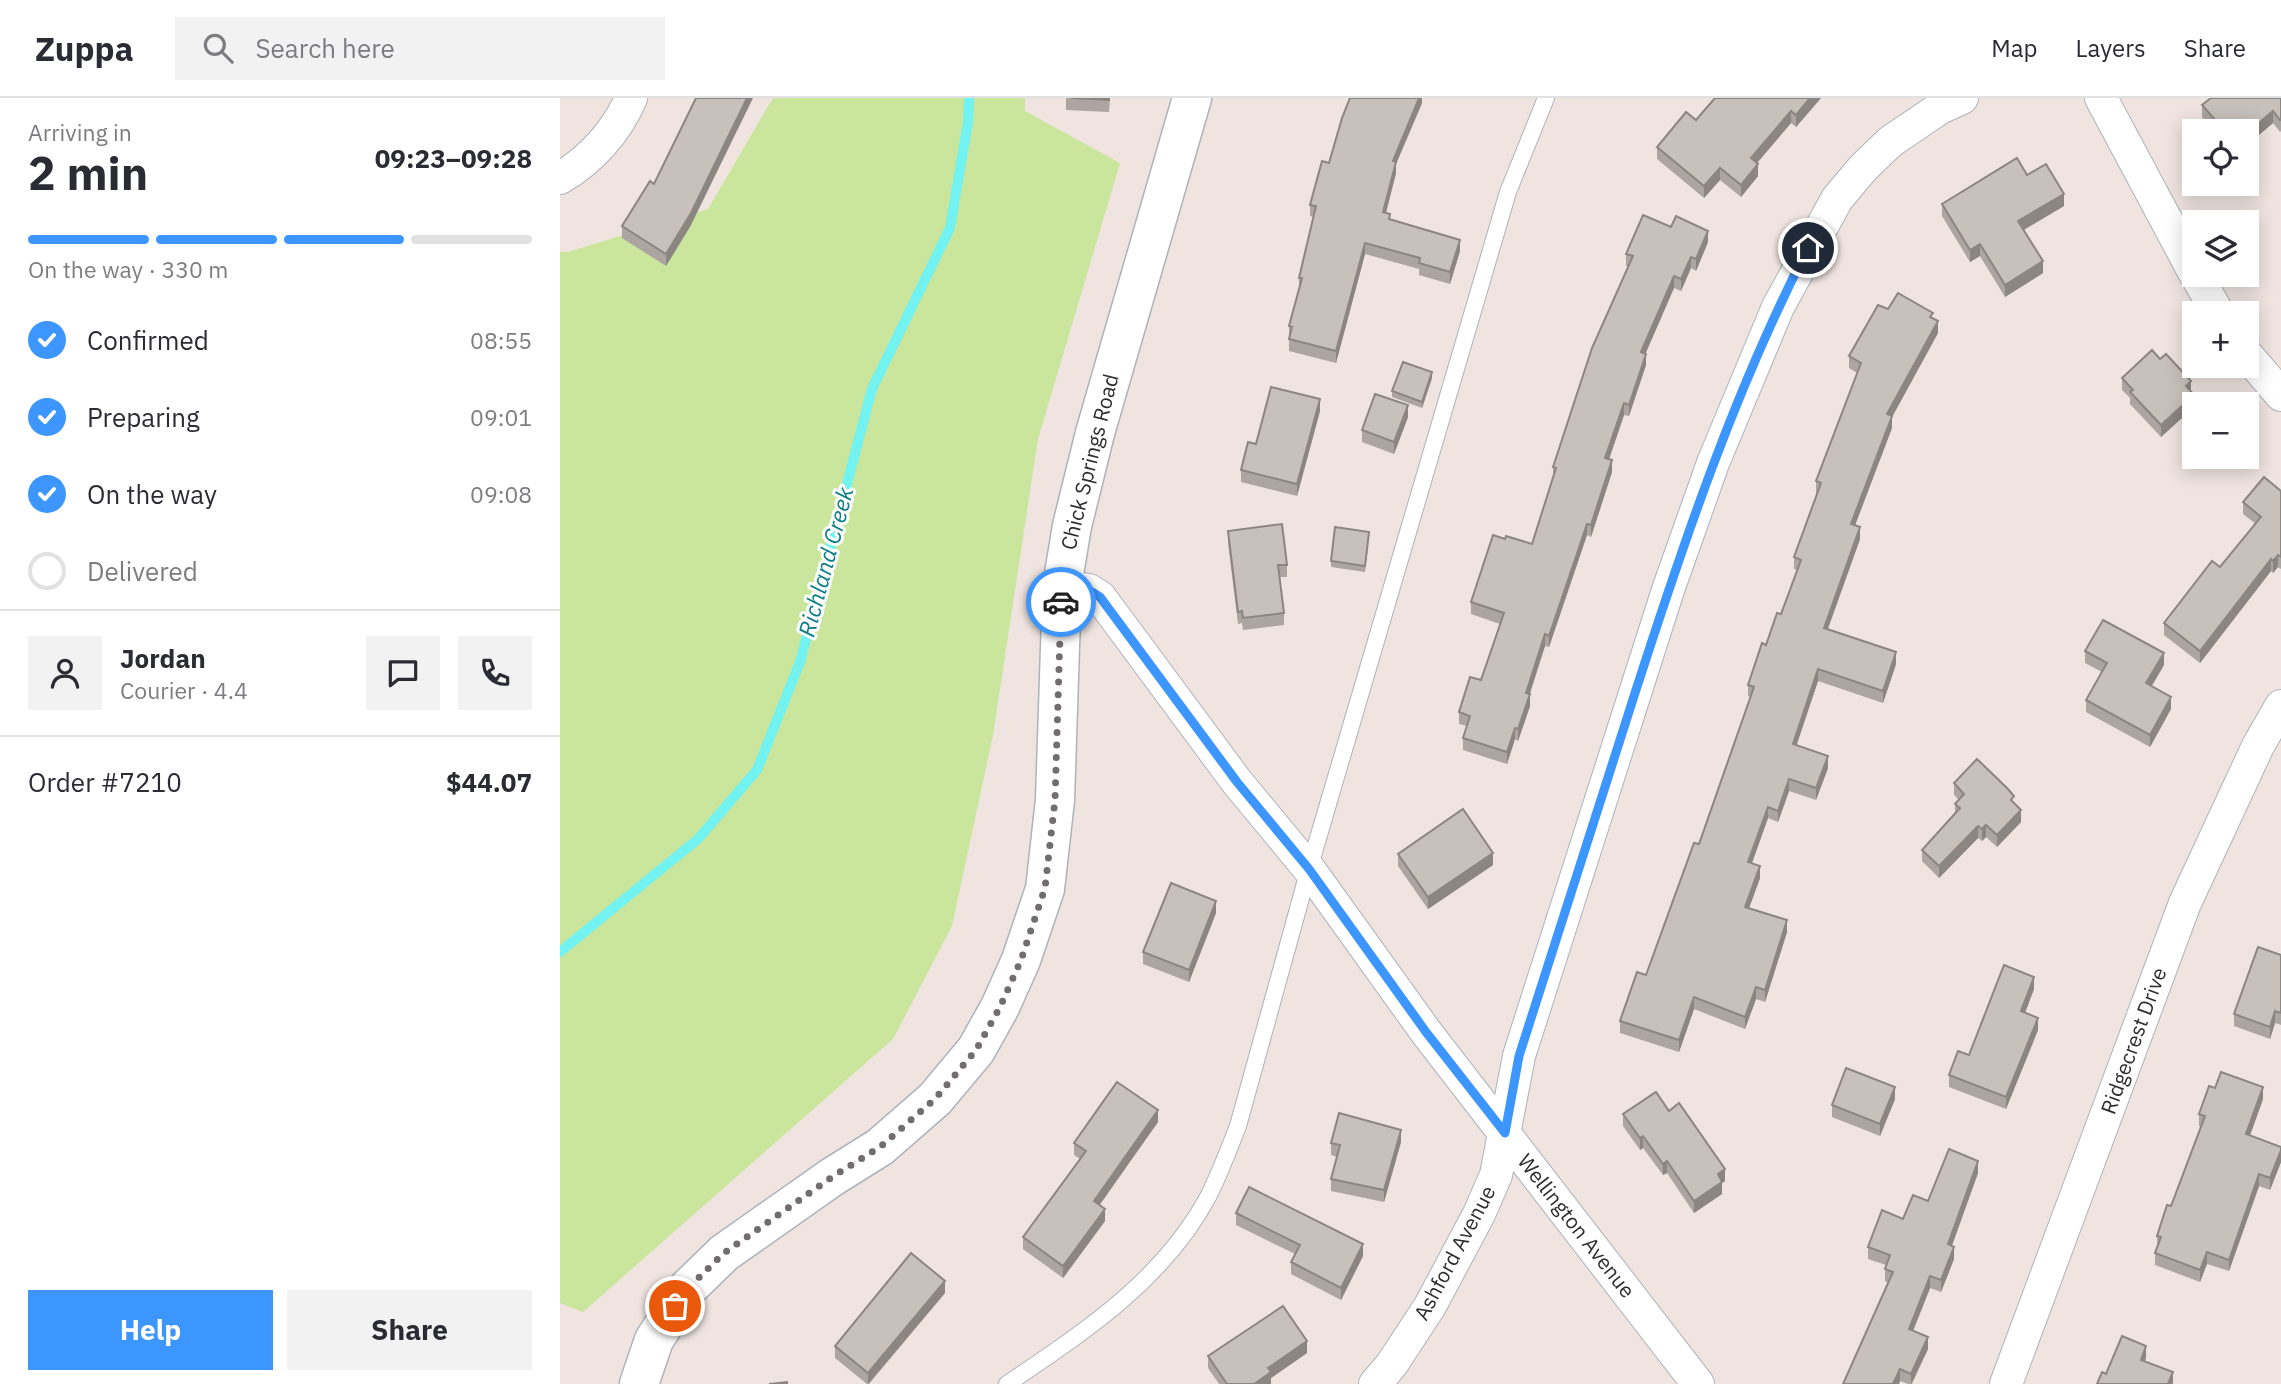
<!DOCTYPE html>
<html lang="en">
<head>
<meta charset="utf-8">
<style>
	body { margin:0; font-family:"IBM Plex Sans",sans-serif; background:#f2f2f3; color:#2b2b33; height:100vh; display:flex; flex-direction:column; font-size:26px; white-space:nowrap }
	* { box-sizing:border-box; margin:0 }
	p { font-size:23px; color:#7c7c81 }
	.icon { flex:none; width:38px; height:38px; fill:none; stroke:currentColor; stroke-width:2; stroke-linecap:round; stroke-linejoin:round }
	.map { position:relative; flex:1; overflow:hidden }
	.details { display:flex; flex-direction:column; background:#fff; width:560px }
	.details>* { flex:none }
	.tools { position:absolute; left:1622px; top:21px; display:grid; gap:14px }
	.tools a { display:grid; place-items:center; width:77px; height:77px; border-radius:0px; background:#fff; box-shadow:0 4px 18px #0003; font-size:35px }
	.pin { position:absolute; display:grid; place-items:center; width:60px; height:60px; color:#fff; margin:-30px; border:4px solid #fff; border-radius:50%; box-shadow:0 2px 7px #0007 }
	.courier { position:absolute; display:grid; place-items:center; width:70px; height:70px; margin:-35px; border:5px solid #3d96fe; border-radius:50%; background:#fff; color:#222; box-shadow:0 2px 9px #0007 }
	.headline em { font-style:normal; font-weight:700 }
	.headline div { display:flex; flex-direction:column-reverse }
	.headline { display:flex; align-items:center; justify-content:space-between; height:119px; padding:0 28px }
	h1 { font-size:46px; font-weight:700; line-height:52px }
	.bar { display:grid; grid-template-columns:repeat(4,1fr); gap:10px 7px; align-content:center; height:84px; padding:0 28px }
	.bar i { height:9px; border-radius:5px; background:#e1e1e2 }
	.bar .current { background:#3d96fe }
	.bar p { grid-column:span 4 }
	.line { display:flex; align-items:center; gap:18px; padding:0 28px; border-top:2px solid #e1e1e2 }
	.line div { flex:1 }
	.round { display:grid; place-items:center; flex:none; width:74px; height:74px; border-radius:0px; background:#f2f2f3 }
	ol { padding:0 28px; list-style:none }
	li { display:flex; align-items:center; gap:21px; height:77px }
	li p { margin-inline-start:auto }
	li .icon { padding:7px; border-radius:50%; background:#3d96fe; color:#fff; stroke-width:4 }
	li:last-child { color:#7c7c81 }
	li i { width:38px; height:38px; border:4px solid #e1e1e2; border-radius:50% }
	.cta { display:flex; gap:14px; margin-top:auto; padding:14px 28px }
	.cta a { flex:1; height:80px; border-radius:0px; background:#3d96fe; color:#fff; font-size:28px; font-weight:700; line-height:80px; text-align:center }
	.cta a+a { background:#f2f2f3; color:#2b2b33 }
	header { display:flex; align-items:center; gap:42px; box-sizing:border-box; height:98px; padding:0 35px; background:#fff; border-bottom:2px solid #e1e1e2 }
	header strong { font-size:33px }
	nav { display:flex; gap:38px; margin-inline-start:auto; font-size:24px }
	.search { width:490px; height:63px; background:#f2f2f3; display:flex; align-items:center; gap:18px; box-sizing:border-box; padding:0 24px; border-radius:0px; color:#7c7c81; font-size:26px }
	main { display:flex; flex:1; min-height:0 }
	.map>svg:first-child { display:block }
	.green { fill:#c9e69c }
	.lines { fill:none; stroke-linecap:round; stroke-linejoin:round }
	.stream { stroke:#72f2f1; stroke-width:10 }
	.service-casing { stroke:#adb3ba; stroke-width:18 }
	.minor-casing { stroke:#adb3ba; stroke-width:34 }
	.tertiary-casing { stroke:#adb3ba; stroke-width:41 }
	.service { stroke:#fff; stroke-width:16 }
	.minor { stroke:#fff; stroke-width:32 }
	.tertiary { stroke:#fff; stroke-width:38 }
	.wall { fill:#aca5a1 }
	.shaded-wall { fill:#8c8683 }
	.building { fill:#c8c0bb; stroke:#8c8683; stroke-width:2 }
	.done { stroke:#716d6c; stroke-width:7; stroke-dasharray:0 12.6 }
	.route { stroke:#3d96fe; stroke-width:9 }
	.labels { text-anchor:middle; stroke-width:6; stroke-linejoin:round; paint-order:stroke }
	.street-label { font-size:21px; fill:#2d2d2d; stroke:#fff }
	.water-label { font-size:23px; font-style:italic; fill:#0b7e87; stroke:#fff }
</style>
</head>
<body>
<header>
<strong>Zuppa</strong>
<div class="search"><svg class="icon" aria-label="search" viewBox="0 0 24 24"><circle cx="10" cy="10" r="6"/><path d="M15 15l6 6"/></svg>Search here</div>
<nav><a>Map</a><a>Layers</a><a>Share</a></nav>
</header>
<main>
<section class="details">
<div class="headline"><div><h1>2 min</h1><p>Arriving in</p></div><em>09:23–09:28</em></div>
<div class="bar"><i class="current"></i><i class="current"></i><i class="current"></i><i></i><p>On the way · 330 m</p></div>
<ol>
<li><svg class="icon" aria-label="check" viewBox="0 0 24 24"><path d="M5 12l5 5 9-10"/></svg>Confirmed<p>08:55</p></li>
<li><svg class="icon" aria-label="check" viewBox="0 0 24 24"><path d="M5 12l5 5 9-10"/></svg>Preparing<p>09:01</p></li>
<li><svg class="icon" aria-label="check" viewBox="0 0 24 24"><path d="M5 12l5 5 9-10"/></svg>On the way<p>09:08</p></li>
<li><i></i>Delivered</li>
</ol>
<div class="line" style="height:126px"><a class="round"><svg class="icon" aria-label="person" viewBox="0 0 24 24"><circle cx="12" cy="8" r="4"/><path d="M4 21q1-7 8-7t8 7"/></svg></a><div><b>Jordan</b><p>Courier · 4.4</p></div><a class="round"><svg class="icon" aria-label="chat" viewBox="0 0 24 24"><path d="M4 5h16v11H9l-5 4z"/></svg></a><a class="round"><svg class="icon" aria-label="phone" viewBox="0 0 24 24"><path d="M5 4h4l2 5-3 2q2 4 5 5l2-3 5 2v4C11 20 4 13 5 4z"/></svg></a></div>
<div class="line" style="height:91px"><div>Order #7210</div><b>$44.07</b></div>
<div class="cta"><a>Help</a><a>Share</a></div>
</section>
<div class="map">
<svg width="1721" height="1286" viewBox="0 0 1721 1286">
	<rect width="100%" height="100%" fill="#efe4e0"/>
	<!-- green -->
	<path class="green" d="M213,0H465V13L560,65L478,341L433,637L392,828L333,941L23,1214L0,1205V154H8L148,111Z"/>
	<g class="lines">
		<!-- stream -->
		<path class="stream" d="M0,854L138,741L197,672L240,564L312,291L390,130L408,24L409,0"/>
		<defs>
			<path id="service" d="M447,1286C524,1234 604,1182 649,1097C660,1075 669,1051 678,1028L749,771L948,94L986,0"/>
			<g id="minor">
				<path d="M1541,0L1634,174"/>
				<path d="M0,80C31,62 57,33 71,0"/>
				<path d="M1636,177L1658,215"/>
				<path d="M1687,257L1721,297"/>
				<path d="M502,488L529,492L540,499L677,684L749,771L866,934L1138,1286"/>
				<path d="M815,1286L832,1266L870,1208L919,1116L936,1077L959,958L1108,492L1153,365L1218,209L1277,101L1303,70L1330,44L1380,10L1402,0"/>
				<path d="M1446,1286L1625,805L1698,648L1721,608"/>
			</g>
			<path id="tertiary" d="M79,1286L94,1242L126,1192L164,1155L272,1079L320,1049L375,1001L416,952L440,909L461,862L485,791L495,702L502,488L512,428L535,335L632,0"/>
		</defs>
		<!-- service casing -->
		<use href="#service" class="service-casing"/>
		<!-- minor casing -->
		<use href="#minor" class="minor-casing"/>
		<!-- tertiary casing -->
		<use href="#tertiary" class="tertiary-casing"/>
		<!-- service -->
		<use href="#service" class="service"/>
		<!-- minor -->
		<use href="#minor" class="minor"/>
		<!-- tertiary -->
		<use href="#tertiary" class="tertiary"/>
	</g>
	<!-- wall -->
	<g class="wall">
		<path d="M506,0H550L549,14L506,12Z"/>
		<path d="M862,0V5L836,66V75L826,115L830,121L900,153L890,186L859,177V171L805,156L776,265L729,253V228L739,191V180L754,119L750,118V107L769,65Z"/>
		<path d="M1261,0L1236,29L1231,25L1197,65L1198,78L1181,99L1160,82L1144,100L1097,61V49L1136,22Z"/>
		<path d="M1721,0V33L1720,34L1713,25L1687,47V33H1654L1642,19V7Z"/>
		<path d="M1467,77L1504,108L1464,132L1483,175L1445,199L1420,158L1410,164L1382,118V106Z"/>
		<path d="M94,86L131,127L106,168L62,140V128Z"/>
		<path d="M1148,144L1136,173L1131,170L1121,193L1114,190L1085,256L1086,267L1069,318L1064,317L1049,362L1052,374L1031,439L1027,437L989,549L985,548L970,596V608L958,643L955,641L947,666L903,652V640L907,628L899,626V614L921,582L940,526L911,516V504L945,441L972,446L993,379V369L1068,168H1066V156Z"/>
		<path d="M1328,211L1373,220L1378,235L1332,319V330L1295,427L1300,441L1268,531L1336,566L1323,605L1258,583L1236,647L1268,670L1256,702L1229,693L1218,724L1208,720L1192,765L1200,780L1189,810L1227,834L1205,904L1196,901L1185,931L1134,911L1119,954L1060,935V923L1086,877L1139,746L1190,599L1188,598V587L1221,516L1237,472L1234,471V459L1257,396L1256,395V383L1297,275L1289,270V258Z"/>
		<path d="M872,280L862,310L832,299V293Z"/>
		<path d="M1562,280L1631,293L1634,309L1601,339L1570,306V300L1562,292Z"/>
		<path d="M760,313L737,398L681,384V372L696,346Z"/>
		<path d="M848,319L834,356L802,344V332Z"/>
		<path d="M1721,393V471L1718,469L1713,475L1711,473L1640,565L1604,537V525L1660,469L1696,426L1683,416V404Z"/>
		<path d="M668,433L727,467V479H719L724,515V527L683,532L682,525L678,526L668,445Z"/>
		<path d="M809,440L805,474L771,469V463Z"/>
		<path d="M1525,553L1604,567L1592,588L1611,611L1590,649L1526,614V602L1542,574L1525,565Z"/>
		<path d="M1394,685L1454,706L1461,724L1437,749L1426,739L1422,743L1418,740L1379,780L1362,763V752L1395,716V706L1399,702L1394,697Z"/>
		<path d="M838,756L933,767L868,811L838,768Z"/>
		<path d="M656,815L629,884L583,866V854Z"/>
		<path d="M1721,857V927L1715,925L1710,941L1674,928V916Z"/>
		<path d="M1474,891L1465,915L1478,932L1446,1011L1389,989V977Z"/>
		<path d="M1655,990L1703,1001L1690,1038L1721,1049V1064L1710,1092L1699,1088L1669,1173L1647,1166L1640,1184L1595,1167V1155L1597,1150V1138L1611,1108L1641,1029L1639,1028V1016Z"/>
		<path d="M1335,1001L1320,1038L1272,1019V1007Z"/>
		<path d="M1109,1013L1165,1083L1162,1085V1096L1134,1115L1107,1075L1103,1077L1083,1050L1080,1052L1063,1028V1016Z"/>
		<path d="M598,1024L539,1107L545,1123L503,1180L463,1151V1139L520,1061L514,1057V1045Z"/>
		<path d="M841,1044L824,1104L771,1093V1081L777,1059L771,1057V1045Z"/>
		<path d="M1418,1075L1392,1148L1394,1161L1381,1194L1370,1190L1353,1233L1368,1251L1352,1286H1348L1340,1283L1339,1286H1283L1328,1185L1325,1183V1171L1326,1167L1308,1161V1149L1368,1103Z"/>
		<path d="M676,1115L803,1158L781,1202L731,1176V1164L735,1156L676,1127Z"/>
		<path d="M385,1195L309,1286H307L275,1260V1248Z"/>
		<path d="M747,1255L711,1280V1286H659L648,1270V1258Z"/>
	</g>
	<!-- shaded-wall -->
	<g class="shaded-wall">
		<path d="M187,0H193L131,127L106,168V156Z"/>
		<path d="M859,0H862V5L836,66V75L823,126V114L833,63Z"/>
		<path d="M1250,0H1261L1236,29V17Z"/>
		<path d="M1231,13V25L1191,72V60Z"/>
		<path d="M1713,13V25L1687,47V35Z"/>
		<path d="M1198,66V78L1181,99V87Z"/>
		<path d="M1160,70V82L1144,100V88Z"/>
		<path d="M1504,96V108L1458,135V123Z"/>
		<path d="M1148,133V144L1136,173V161Z"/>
		<path d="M900,142V153L890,186V174Z"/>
		<path d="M805,145V156L776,265V253Z"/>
		<path d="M1420,146V158L1410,164V152Z"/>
		<path d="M1131,159V170L1121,193V181Z"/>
		<path d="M1483,163V175L1445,199V187Z"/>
		<path d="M1114,178V190L1081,266V254Z"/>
		<path d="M1378,223V235L1332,319V330L1291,438V426L1327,316Z"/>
		<path d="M1086,256V267L1069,318V307Z"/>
		<path d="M872,274V280L862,310V304Z"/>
		<path d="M1631,283V295L1626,288Z"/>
		<path d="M1634,297V309L1601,339V327Z"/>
		<path d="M760,301V313L737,398V386Z"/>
		<path d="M1064,305V317L1045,372V360Z"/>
		<path d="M848,307V319L834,356V344Z"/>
		<path d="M1052,362V374L1031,439V427Z"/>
		<path d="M1027,426V437L989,549V538Z"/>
		<path d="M1300,429V441L1264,541V530Z"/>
		<path d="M1718,457V469L1713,475V463Z"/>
		<path d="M1711,461V473L1640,565V553Z"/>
		<path d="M985,536V548L966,606V595Z"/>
		<path d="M1336,554V566L1323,605V593Z"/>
		<path d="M1604,555V567L1586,597V585Z"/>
		<path d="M1258,571V583L1233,658V646Z"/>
		<path d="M970,596V608L958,643V631Z"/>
		<path d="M1611,599V611L1590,649V637Z"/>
		<path d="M955,630V641L947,666V654Z"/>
		<path d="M1268,658V670L1256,702V690Z"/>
		<path d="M1229,681V693L1218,724V713Z"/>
		<path d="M1208,709V720L1188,776V764Z"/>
		<path d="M1461,712V724L1437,749V737Z"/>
		<path d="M1426,727V739L1422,743V731Z"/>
		<path d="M1418,728V740L1379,780V768Z"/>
		<path d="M933,755V767L868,811V799Z"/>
		<path d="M1200,768V780L1185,821V809Z"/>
		<path d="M656,803V815L629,884V872Z"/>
		<path d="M1227,822V834L1205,904V892Z"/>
		<path d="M1474,879V891L1461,925V913Z"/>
		<path d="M1196,889V901L1185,931V919Z"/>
		<path d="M1134,899V911L1119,954V942Z"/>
		<path d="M1715,913V925L1710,941V929Z"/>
		<path d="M1478,920V932L1446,1011V999Z"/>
		<path d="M1335,989V1001L1320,1038V1026Z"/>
		<path d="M1703,989V1001L1686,1048V1036Z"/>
		<path d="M598,1012V1024L534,1115V1103Z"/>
		<path d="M841,1032V1044L824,1104V1092Z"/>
		<path d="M1083,1038V1050L1080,1052V1040Z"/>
		<path d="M1721,1052V1064L1710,1092V1080Z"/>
		<path d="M1107,1063V1075L1103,1077V1066Z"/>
		<path d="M1418,1063V1075L1388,1158V1146Z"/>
		<path d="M1165,1071V1083L1162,1085V1096L1134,1115V1103L1158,1076Z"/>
		<path d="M1699,1076V1088L1669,1173V1162Z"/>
		<path d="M545,1111V1123L503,1180V1168Z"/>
		<path d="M803,1146V1158L781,1202V1190Z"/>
		<path d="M1394,1149V1161L1381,1194V1182Z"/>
		<path d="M1647,1154V1166L1640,1184V1172Z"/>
		<path d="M1370,1178V1190L1349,1243V1231Z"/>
		<path d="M385,1183V1195L308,1286V1275Z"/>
		<path d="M1368,1239V1251L1351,1286V1276Z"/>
		<path d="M747,1243V1255L711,1280V1286H694L708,1270Z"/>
		<path d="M1586,1248V1260L1581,1273V1262Z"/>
		<path d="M1340,1271V1283L1339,1286H1333Z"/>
		<path d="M1613,1274V1286H1608Z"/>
	</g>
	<!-- building -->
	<g class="building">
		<path d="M136,0H187L131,115L106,156L62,128L90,83L94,86Z"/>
		<path d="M511,0H549V2Z"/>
		<path d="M790,0H859L833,63L836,64L823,114L830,116L829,121L900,142L890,174L859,165L860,160L805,145L776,253L729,241L732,229L729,228L742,180H739L756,108L750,107L762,63L769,65L782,20Z"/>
		<path d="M1155,0H1250L1236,17L1231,13L1191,60L1198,66L1181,87L1160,70L1144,88L1097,49L1126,14L1136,22Z"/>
		<path d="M1651,0H1721V21L1720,22L1713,13L1687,35V33H1665L1642,7Z"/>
		<path d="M1457,60L1467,77L1486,66L1504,96L1458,123L1483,163L1445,187L1420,146L1410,152L1382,106Z"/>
		<path d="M1083,117L1111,129L1116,118L1148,133L1136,161L1131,159L1121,181L1114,178L1081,254L1086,256L1069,307L1064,305L1045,360L1052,362L1031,427L1027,426L989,538L985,536L966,595L970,596L958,631L955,630L947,654L903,640L910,618L899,614L910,579L921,582L944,515L911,504L933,437L945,441L946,438L972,446L996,370L993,369L1032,250L1073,158L1066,156Z"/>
		<path d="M1338,195L1373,215L1370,219L1378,223L1327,316L1332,318L1291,426L1300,429L1264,530L1336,554L1323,593L1258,571L1233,646L1268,658L1256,690L1229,681L1218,713L1208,709L1188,764L1200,768L1185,809L1227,822L1205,892L1196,889L1185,919L1134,899L1119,942L1060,923L1077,874L1086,877L1134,745L1139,746L1194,589L1188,587L1202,545L1206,547L1217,515L1221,516L1241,462L1234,459L1261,385L1256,383L1301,265L1289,258L1318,207L1328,211Z"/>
		<path d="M1592,252L1600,261L1606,256L1631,283L1626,288L1634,297L1601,327L1570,294L1573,292L1562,280Z"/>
		<path d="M843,264L872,274L862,304L832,293Z"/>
		<path d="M711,289L760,301L737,386L681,372L688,344L696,346Z"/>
		<path d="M815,296L848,307L834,344L802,332Z"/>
		<path d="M1704,379L1721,393V459L1718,457L1713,463L1711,461L1640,553L1604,525L1652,463L1660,469L1701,419L1683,404Z"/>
		<path d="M722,426L727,467H718L724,515L683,520L682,513L678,514L668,433Z"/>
		<path d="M775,429L809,434L805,468L771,463Z"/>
		<path d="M1543,522L1604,555L1586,585L1611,599L1590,637L1526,602L1547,565L1525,553Z"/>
		<path d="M1417,661L1447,690L1454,698L1451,702L1461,712L1437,737L1426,727L1422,731L1418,728L1379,768L1362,752L1400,710L1395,706L1404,696L1394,685Z"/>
		<path d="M903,711L933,755L868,799L838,756Z"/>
		<path d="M611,785L656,803L629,872L583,854Z"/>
		<path d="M1698,849L1721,857V915L1715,913L1710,929L1674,916Z"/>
		<path d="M1444,867L1474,879L1461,913L1478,920L1446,999L1389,977L1398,953L1409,957Z"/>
		<path d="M1286,970L1335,989L1320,1026L1272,1007Z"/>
		<path d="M1661,974L1703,989L1686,1036L1721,1049V1052L1710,1080L1699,1076L1669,1162L1647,1154L1640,1172L1595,1155L1601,1139L1597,1138L1607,1107L1611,1108L1645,1018L1639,1016L1649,988L1655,990Z"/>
		<path d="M557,984L598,1012L534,1103L545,1111L503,1168L463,1139L526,1053L514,1045Z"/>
		<path d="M1096,994L1109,1013L1119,1005L1165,1071L1158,1076L1162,1084L1134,1103L1107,1063L1103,1066L1083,1038L1080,1040L1063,1016Z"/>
		<path d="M779,1015L841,1032L824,1092L771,1081L780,1047L771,1045Z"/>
		<path d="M1389,1051L1418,1063L1388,1146L1394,1149L1381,1182L1370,1178L1349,1231L1368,1239L1351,1276L1340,1271L1333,1286H1283L1333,1174L1325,1171L1330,1157L1308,1149L1322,1112L1343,1121L1353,1097L1368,1103Z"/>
		<path d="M689,1089L803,1146L781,1190L731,1164L740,1147L676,1115Z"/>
		<path d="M351,1155L385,1183L308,1275L275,1248Z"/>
		<path d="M723,1208L747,1243L708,1270L711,1274L694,1286H667L648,1258Z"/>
		<path d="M1562,1238L1586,1248L1581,1262L1613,1274L1608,1286H1537L1542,1274L1546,1276Z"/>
		<path d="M227,1284V1286H209Z"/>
	</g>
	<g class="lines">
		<!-- done -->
		<path class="done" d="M115,1208L126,1192L164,1155L272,1079L320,1049L375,1001L416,952L440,909L461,862L485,790L495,702L501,504"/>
		<!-- route -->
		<path class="route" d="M501,504L502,488L529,492L540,499L677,684L749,771L866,934L945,1035L959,958C998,837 1036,716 1075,595C1124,443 1175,292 1248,150"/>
	</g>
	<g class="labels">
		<!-- street labels -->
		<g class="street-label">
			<text transform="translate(530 364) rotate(-76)" y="7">Chick Springs Road</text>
			<text transform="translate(1574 943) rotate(-70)" y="7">Ridgecrest Drive</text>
			<text transform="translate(1016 1128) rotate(52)" y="7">Wellington Avenue</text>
			<text transform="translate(895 1155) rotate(-62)" y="7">Ashford Avenue</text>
		</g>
		<!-- water labels -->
		<g class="water-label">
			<text transform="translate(266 464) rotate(-75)" y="8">Richland Creek</text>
		</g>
	</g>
</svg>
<div class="tools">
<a><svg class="icon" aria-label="locate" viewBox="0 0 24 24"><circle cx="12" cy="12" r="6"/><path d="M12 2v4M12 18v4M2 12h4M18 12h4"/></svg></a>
<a><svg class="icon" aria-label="layers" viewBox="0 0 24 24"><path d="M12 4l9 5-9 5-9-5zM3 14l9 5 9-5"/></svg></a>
<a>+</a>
<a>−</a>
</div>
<div class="pin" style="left:115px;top:1208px;background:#ea580c"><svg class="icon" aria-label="bag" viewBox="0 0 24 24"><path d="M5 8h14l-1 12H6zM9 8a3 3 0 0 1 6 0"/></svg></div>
<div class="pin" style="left:1248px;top:150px;background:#1f2937"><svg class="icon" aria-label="home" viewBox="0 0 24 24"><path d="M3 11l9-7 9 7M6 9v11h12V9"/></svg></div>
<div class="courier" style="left:501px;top:504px"><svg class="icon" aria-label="car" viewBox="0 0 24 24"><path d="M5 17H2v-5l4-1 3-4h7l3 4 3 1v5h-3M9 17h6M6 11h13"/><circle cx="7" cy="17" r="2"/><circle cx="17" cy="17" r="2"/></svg></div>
</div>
</main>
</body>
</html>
